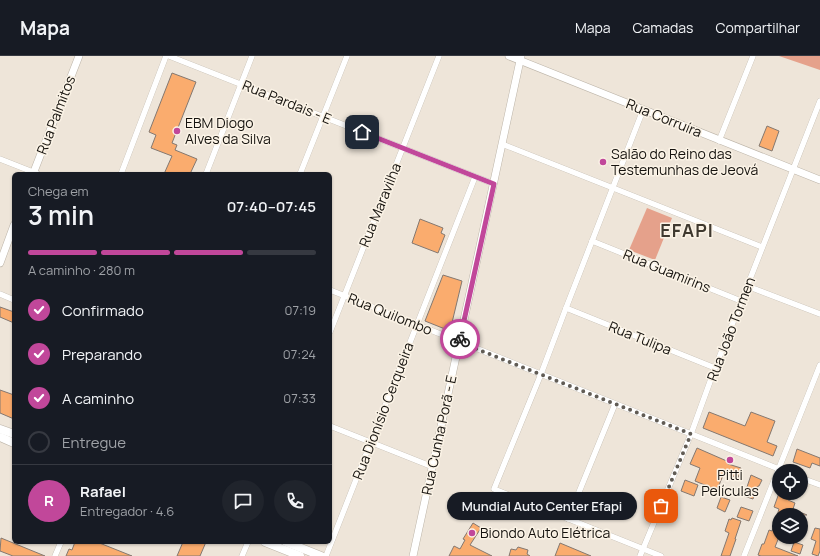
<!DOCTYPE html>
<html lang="pt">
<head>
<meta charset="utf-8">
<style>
	body { margin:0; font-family:Manrope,sans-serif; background:#20242c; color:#f1f3f6; height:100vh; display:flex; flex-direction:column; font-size:15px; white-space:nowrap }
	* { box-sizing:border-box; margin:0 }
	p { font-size:13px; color:#9ea1a6 }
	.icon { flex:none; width:22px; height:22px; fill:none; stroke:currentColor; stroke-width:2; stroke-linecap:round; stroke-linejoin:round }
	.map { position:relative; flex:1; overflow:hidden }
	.panel { position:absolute; left:12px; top:116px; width:320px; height:372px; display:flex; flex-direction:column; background:#171b24; border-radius:6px; box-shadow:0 1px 3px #0004 }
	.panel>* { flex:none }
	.tools { position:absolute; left:772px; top:408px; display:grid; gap:8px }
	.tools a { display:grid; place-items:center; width:36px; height:36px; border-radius:50%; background:#171b24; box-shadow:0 1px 3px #0004; font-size:20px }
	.pin { position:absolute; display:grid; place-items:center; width:34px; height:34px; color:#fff; margin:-17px; border-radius:8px; box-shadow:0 2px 6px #0006 }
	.courier { position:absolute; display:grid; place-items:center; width:40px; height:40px; margin:-20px; border:3px solid #c1479a; border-radius:50%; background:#fff; color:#222; box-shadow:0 1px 5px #0007 }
	.bubble { position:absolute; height:28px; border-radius:14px; background:#171b24; box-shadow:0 1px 3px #0004; font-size:13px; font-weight:600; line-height:28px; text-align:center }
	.headline em { font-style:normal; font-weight:600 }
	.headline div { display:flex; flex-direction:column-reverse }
	.headline { display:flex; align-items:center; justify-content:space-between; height:68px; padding:0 16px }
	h1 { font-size:26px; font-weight:600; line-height:30px }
	.bar { display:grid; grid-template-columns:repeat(4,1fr); gap:6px 4px; align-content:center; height:48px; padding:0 16px }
	.bar i { height:5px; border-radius:3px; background:#363941 }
	.bar .active { background:#c1479a }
	.bar p { grid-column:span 4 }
	.line { display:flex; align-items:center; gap:10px; padding:0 16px; border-top:1px solid #363941 }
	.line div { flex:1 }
	.round { display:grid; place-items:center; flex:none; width:42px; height:42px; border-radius:21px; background:#20242c }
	ol { padding:0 16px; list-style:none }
	li { display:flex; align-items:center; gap:12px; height:44px }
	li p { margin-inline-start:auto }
	li .icon { padding:4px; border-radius:50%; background:#c1479a; color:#fff; stroke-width:4 }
	li:last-child { color:#9ea1a6 }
	li i { width:22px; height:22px; border:2px solid #363941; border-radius:50% }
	header { display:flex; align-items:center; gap:24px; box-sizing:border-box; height:56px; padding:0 20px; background:#171b24; border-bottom:1px solid #363941 }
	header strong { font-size:19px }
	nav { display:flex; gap:22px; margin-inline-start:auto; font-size:14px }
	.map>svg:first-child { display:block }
	.green { fill:#e5a18b }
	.building { fill:#faac6e; stroke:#847870 }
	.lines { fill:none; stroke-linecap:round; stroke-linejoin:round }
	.minor-casing { stroke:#bcb4a8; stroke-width:6 }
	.tertiary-casing { stroke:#bcb4a8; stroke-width:8 }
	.secondary-casing { stroke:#bcb4a8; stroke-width:9 }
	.minor { stroke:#fff; stroke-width:5.5 }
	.tertiary { stroke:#fff; stroke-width:7 }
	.secondary { stroke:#fff; stroke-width:8 }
	.done { stroke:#615c55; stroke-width:4; stroke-dasharray:0 7.2 }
	.route { stroke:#c1479a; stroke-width:5 }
	.poi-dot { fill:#c1479a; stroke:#fbf3e6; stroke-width:1.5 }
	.labels { text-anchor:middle; stroke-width:3; stroke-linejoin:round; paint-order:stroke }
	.street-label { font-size:14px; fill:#15120e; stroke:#fbf3e6 }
	.poi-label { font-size:14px; fill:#15120e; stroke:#fbf3e6; text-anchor:start }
	.district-label { font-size:18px; font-weight:bold; letter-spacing:1px; fill:#3f392f; stroke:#fbf3e6 }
</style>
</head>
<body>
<header>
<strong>Mapa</strong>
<nav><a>Mapa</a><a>Camadas</a><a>Compartilhar</a></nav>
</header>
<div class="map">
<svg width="820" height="500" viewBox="0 0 820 500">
	<rect width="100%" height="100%" fill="#eee5d9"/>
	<!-- green -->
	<g class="green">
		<path d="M779,0H820V14Z"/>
		<path d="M647,152L672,162L655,204L629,194Z"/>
	</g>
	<!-- building -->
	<g class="building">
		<path d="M172,17L196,26L172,87L177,89L175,94L197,103L190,118H164L172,100L151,92L156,79L149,76Z"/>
		<path d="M767,70L779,75L772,95L759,90Z"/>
		<path d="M420,163L443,172L441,177L445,179L438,197L412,187Z"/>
		<path d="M443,219L462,225L450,275L425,265Z"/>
		<path d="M0,251L14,256V267L0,261Z"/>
		<path d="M0,334L14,339V363L0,357Z"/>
		<path d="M709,356L745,370L751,356L775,365L767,386L777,390L773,400L703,372Z"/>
		<path d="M697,392L729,406L728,408L741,412L738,422L724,417L717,434L695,425L700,412L690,408Z"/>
		<path d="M797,393L820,402V410L812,407L810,412L793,406Z"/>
		<path d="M751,419L762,424L759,430H758L753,443L744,440Z"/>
		<path d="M685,424L698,429L694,440L681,435Z"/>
		<path d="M779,437H790L788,444L795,447L793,453L807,459H779V481L775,491L798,500H761L758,499L762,488H764L769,474L772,475L779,453L774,451Z"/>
		<path d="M721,441L730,444L725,456L717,452Z"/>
		<path d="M741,451L753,455L749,465L737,461Z"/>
		<path d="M732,462L741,465L735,483H736L730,500H721L729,477L725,475L729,463L731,464Z"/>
		<path d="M473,467L481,472L470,489L492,500H449L454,490L460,493L465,484L463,483Z"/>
		<path d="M815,472L820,473V495L818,500L812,498L816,485L811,483Z"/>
		<path d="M1,482L45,500H13L0,495Z"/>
		<path d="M75,486H97L132,500H66L69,493L72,494Z"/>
		<path d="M183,486H206L200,500H177Z"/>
		<path d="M794,486L803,489L800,498L791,495Z"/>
		<path d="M560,487L591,500H555Z"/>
		<path d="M518,491L528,494L527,498L530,500H509L511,493L516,494Z"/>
	</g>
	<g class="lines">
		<defs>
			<g id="minor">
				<path d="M169,0L494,128"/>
				<path d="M643,54L566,252L541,318L494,433L661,500"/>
				<path d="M719,85L753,0"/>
				<path d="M502,88L762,191"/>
				<path d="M0,103L38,118"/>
				<path d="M121,118L166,0"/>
				<path d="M206,118L252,0"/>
				<path d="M300,118L347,0"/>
				<path d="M592,185L741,245"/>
				<path d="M747,230L820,258"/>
				<path d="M330,234L784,415"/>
				<path d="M0,238L14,244"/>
				<path d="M566,252L715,312"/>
				<path d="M330,276L439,0"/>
				<path d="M330,370L433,411"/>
				<path d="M801,422L820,429"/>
				<path d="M568,463L615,348"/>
				<path d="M55,500L61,486"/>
				<path d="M242,500L248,486"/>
				<path d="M326,500L475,121"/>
				<path d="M640,500L691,378L715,312L820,45"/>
				<path d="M744,500L820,309"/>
			</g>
			<g id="tertiary">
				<path d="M509,0L820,124"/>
				<path d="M33,118L79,0"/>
				<path d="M0,207L14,169"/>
				<path d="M413,500L521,0"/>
			</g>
			<g id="secondary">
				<path d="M0,373L14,378"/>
				<path d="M0,381L14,387"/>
				<path d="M265,486L300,500"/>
				<path d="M286,486L321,500"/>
			</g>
		</defs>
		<!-- minor casing -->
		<use href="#minor" class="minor-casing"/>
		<!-- tertiary casing -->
		<use href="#tertiary" class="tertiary-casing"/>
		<!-- secondary casing -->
		<use href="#secondary" class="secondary-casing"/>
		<!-- minor -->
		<use href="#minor" class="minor"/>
		<!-- tertiary -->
		<use href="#tertiary" class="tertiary"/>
		<!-- secondary -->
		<use href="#secondary" class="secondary"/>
	</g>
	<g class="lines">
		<!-- done -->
		<path class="done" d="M460,283L459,286L691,378L661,450"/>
		<!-- route -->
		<path class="route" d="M362,76L494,128L460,283"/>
	</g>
	<!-- markers -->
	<g class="poi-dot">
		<circle cx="177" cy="75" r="4"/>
		<circle cx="603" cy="106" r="4"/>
		<circle cx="730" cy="404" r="4"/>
		<circle cx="472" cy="477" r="4"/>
	</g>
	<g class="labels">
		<!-- street labels -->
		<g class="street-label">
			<text transform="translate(287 46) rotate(22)" y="5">Rua Pardais - E</text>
			<text transform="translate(56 59) rotate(-69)" y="5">Rua Palmitos</text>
			<text transform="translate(664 62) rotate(22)" y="5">Rua Corruíra</text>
			<text transform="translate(380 149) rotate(-68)" y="5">Rua Maravilha</text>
			<text transform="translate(667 215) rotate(22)" y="5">Rua Guamirins</text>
			<text transform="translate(390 258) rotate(22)" y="5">Rua Quilombo</text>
			<text transform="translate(731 273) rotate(-69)" y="5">Rua João Tormen</text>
			<text transform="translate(640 282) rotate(22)" y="5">Rua Tulipa</text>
			<text transform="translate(383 355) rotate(-69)" y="5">Rua Dionísio Cerqueira</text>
			<text transform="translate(439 379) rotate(-78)" y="5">Rua Cunha Porã - E</text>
		</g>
		<!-- poi labels -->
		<g class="poi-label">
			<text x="185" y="72">EBM Diogo<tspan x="185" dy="16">Alves da Silva</tspan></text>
			<text x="611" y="103">Salão do Reino das<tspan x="611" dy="16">Testemunhas de Jeová</tspan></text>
			<text x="730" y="424" text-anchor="middle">Pitti<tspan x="730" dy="16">Películas</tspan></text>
			<text x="480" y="482">Biondo Auto Elétrica</text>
		</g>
		<!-- district labels -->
		<g class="district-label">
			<text x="687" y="181">EFAPI</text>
		</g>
	</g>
</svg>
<div class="tools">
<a><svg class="icon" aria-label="locate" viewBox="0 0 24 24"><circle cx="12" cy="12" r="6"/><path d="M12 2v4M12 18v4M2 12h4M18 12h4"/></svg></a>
<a><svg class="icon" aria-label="layers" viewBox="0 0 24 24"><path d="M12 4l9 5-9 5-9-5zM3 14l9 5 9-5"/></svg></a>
</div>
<div class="pin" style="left:661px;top:450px;background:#ea580c"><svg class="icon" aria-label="bag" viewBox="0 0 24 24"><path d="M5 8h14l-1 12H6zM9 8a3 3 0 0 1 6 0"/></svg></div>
<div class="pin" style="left:362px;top:76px;background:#1f2937"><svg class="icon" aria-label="home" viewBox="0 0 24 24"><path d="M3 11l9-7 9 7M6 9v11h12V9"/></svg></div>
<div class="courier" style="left:460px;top:283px"><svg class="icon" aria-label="bike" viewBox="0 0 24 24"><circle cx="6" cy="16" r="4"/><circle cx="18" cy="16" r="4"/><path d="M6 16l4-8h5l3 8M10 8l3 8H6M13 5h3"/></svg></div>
<div class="bubble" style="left:447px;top:436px;width:190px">Mundial Auto Center Efapi</div>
<section class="panel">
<div class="headline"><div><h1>3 min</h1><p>Chega em</p></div><em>07:40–07:45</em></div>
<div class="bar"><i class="active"></i><i class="active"></i><i class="active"></i><i></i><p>A caminho · 280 m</p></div>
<ol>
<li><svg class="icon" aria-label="check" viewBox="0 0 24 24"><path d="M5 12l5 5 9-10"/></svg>Confirmado<p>07:19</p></li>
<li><svg class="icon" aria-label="check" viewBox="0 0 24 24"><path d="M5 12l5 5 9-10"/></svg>Preparando<p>07:24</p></li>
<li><svg class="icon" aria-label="check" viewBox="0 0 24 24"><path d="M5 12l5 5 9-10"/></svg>A caminho<p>07:33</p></li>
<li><i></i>Entregue</li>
</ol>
<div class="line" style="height:72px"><b class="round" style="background:#c1479a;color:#fff">R</b><div><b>Rafael</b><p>Entregador · 4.6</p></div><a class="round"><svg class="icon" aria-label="chat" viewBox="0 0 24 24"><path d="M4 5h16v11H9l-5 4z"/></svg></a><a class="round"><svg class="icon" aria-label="phone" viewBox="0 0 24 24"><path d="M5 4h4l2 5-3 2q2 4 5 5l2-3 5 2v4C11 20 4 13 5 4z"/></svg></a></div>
</section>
</div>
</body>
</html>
